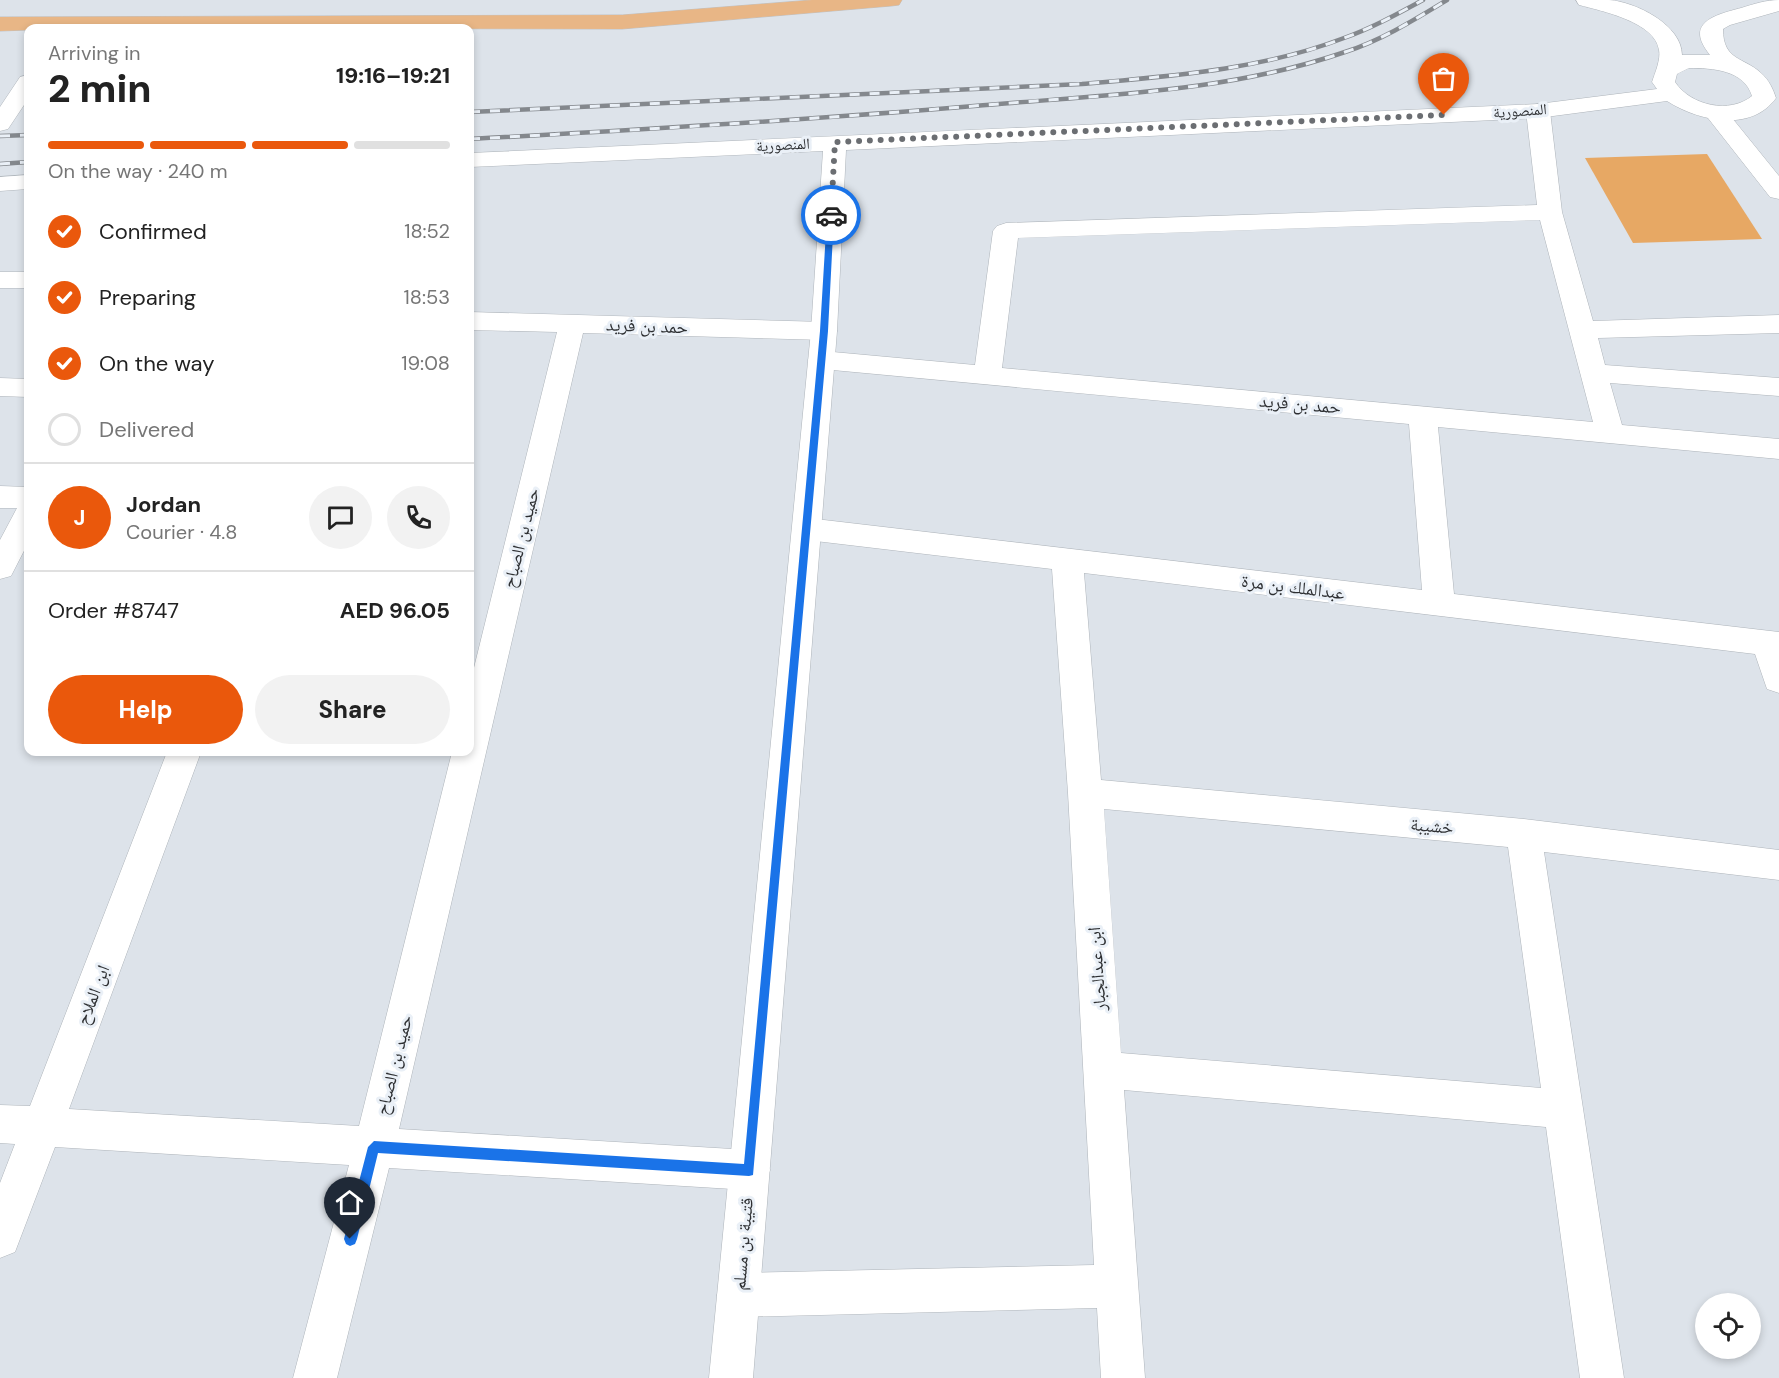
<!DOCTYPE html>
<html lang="en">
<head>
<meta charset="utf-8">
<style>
	body { margin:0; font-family:"DM Sans","Noto Naskh Arabic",sans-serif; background:#f2f2f2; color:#222; height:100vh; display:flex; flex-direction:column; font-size:22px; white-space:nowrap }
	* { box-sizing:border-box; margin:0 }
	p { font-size:20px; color:#767676 }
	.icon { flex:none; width:33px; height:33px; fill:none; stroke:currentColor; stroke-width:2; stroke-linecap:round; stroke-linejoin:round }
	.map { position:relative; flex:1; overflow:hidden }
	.panel { position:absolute; left:24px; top:24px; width:450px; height:732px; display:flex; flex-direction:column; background:#fff; border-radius:12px; box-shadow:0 3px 9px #0003 }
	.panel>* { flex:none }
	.fabs { position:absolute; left:1695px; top:1293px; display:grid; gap:12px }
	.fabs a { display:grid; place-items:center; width:66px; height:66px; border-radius:50%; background:#fff; box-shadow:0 3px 9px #0003; font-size:30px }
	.pin { position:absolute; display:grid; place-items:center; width:51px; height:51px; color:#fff; margin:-62px -26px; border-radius:50% 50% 50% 0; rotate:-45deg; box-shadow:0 0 6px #0007 }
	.pin .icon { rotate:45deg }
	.courier { position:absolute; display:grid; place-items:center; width:60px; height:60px; margin:-30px; border:4px solid #1a73e8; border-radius:50%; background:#fff; color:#222; box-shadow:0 2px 8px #0007 }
	.summary em { font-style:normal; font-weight:800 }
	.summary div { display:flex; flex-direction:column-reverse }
	.summary { display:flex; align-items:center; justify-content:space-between; height:102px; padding:0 24px }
	h1 { font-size:39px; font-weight:800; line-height:45px }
	.bar { display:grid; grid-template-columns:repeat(4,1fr); gap:9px 6px; align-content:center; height:72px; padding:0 24px }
	.bar i { height:8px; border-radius:4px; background:#e0e0e0 }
	.bar .active { background:#ea580c }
	.bar p { grid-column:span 4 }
	.line { display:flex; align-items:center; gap:15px; padding:0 24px; border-top:2px solid #e0e0e0 }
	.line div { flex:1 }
	.round { display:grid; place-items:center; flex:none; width:63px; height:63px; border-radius:32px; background:#f2f2f2 }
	ol { padding:0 24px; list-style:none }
	li { display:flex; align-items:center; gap:18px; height:66px }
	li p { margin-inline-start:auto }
	li .icon { padding:6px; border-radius:50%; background:#ea580c; color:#fff; stroke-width:4 }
	li:last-child { color:#767676 }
	li i { width:33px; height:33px; border:3px solid #e0e0e0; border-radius:50% }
	.action { display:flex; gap:12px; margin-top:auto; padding:12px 24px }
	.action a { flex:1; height:69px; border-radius:36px; background:#ea580c; color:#fff; font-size:24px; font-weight:800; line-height:69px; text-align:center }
	.action a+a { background:#f2f2f2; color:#222 }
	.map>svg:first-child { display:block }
	.building { fill:#e7a864 }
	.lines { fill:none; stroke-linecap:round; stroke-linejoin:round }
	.minor-casing { stroke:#aeb4ba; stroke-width:1 }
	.tertiary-casing { stroke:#aeb4ba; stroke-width:1 }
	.primary-casing { stroke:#c0c1c2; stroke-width:1 }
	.minor { fill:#fff; fill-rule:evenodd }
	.tertiary { fill:#fff; fill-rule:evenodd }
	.primary { fill:#e8b686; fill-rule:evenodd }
	.rail-casing { stroke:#84888d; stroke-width:4.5 }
	.rail { stroke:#eaf0f7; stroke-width:3; stroke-dasharray:10; stroke-linecap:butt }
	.route { fill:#1a73e8 }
	.done { stroke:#6b6e72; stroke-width:6; stroke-dasharray:0 10.8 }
	.labels { text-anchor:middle; stroke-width:6; stroke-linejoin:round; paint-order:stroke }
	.far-street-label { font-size:15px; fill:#2d2f32; stroke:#eaf0f7 }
	.street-label { font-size:18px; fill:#2d2f32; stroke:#eaf0f7 }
</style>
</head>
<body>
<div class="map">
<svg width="1779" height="1378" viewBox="0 0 1779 1378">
	<rect width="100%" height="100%" fill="#dde3ea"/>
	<!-- building -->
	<path class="building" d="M1707,154L1762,239L1633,243L1585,158Z"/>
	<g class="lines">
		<defs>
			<g id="minor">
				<path d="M28,75V99L8,129L0,131V107L20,77Z"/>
				<path d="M1538,104L1546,106L1550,111L1562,212L1593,321L1779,315V333L1598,338L1605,365L1779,378V396L1610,383L1622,425L1779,439V459L1438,427L1454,594L1779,632V693L1767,689L1755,654L1084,573L1101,780L1524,819L1779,850V880L1544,852L1624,1378H1580L1546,1127L1124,1090L1145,1378H1101L1097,1308L739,1317L724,1310L717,1295L724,1280L739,1273L1094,1265L1068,793L1052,569L807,540L796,537L792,529L796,521L807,518L1422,590L1409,424L822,369L812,366L808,360L812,354L822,351L975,365L993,231L997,226L1006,223L1537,205L1526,111L1530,106ZM1540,220L1593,422L1002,368L1018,238ZM1104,809L1508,847L1541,1088L1121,1053Z"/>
				<path d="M1716,106L1724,108L1779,176V199L1770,197L1704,113L1708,108Z"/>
				<rect x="0" y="272" width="28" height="16"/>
				<path d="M470,312L824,322L834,325L837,331L834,337L824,340L583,333L399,1129L749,1150L764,1156L770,1170L764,1184L749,1190L389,1168L337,1378H293L349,1165L55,1147L15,1252L0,1258V1183L15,1144L0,1143V1105L30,1106L167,752H201L69,1109L359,1126L452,752H470V684L557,332L470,330Z"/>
				<path d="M0,378L28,379V397L0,396Z"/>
				<path d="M0,486L28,487V543L11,576L0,579V540L17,508H20H0Z"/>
			</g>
			<g id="tertiary">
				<path d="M1576,0C1587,0 1598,0 1609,0C1636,2 1682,25 1682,55H1710C1684,23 1714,15 1741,8C1754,4 1766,0 1779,0V11L1730,25L1723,29C1723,61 1744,57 1761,73C1769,80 1773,89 1776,98C1751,133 1698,121 1667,101L1538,118L846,150L837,331L753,1378H709L811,331L823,151L470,167V153L1538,104L1657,89L1652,82C1655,73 1661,59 1659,50C1655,22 1602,11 1579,5ZM1689,68C1713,68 1744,70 1752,96C1730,114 1691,106 1675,82L1677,74Z"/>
				<path d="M28,175V189L0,191V177Z"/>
			</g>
			<path id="primary" d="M812,0H902L899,5L891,6L622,29L28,28V30L0,31V17L622,15Z"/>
		</defs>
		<!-- minor casing -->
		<use href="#minor" class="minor-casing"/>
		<!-- tertiary casing -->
		<use href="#tertiary" class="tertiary-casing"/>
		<!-- primary casing -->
		<use href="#primary" class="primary-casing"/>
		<!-- minor -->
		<use href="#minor" class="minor"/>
		<!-- tertiary -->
		<use href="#tertiary" class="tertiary"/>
		<!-- primary -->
		<use href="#primary" class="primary"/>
		<defs>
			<g id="rail">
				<path d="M470,112L1082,84C1170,76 1261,70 1344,38C1372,28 1397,14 1423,0"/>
				<path d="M0,136L28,135"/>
				<path d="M470,139C638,130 806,120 974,106C1098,95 1226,93 1345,52C1382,40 1414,20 1447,0"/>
				<path d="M0,164L28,162"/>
			</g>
		</defs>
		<!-- rail casing -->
		<use href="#rail" class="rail-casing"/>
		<!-- rail -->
		<use href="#rail" class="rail"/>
	</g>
	<!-- route -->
	<path class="route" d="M831,213L834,215L828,331L753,1175L749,1176L378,1153L357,1239L355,1244L350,1246L346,1244L344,1239L368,1147L374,1141L744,1164L820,331L827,215Z"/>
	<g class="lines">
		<!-- done -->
		<path class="done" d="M831,215L835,142L1444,115"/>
	</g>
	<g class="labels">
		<!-- far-street labels -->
		<g class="far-street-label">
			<text transform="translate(1520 111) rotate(-4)" y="5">المنصورية</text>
			<text transform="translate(783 145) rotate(-3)" y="5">المنصورية</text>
		</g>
		<!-- street labels -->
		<g class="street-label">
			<text transform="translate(647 326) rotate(2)" y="6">حمد بن فريد</text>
			<text transform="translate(1300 404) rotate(5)" y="6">حمد بن فريد</text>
			<text transform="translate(521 538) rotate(-76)" y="6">حميد بن الصباح</text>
			<text transform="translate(1293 587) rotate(7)" y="6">عبدالملك بن مرة</text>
			<text transform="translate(1432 826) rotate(5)" y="6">خشيبة</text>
			<text transform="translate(1097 969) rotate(-94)" y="6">ابن عبدالجبار</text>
			<text transform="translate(93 995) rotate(-69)" y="6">ابن الملاح</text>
			<text transform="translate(394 1065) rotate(-76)" y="6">حميد بن الصباح</text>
			<text transform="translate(743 1244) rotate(-85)" y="6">قتيبة بن مسلم</text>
		</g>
	</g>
</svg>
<div class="fabs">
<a><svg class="icon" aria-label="locate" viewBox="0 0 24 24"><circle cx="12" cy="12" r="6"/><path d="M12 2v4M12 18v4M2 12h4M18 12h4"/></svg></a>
</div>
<div class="pin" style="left:1444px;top:115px;background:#ea580c"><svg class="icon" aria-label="bag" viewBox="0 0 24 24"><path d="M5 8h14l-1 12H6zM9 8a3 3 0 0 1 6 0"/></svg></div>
<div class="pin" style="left:350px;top:1239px;background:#1f2937"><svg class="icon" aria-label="home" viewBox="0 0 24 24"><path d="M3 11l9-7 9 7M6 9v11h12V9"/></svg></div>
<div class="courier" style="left:831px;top:215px"><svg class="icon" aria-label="car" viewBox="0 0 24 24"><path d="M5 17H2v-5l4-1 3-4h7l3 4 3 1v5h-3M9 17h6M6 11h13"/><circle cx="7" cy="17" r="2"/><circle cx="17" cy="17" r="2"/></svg></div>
<section class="panel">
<div class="summary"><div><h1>2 min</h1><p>Arriving in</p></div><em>19:16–19:21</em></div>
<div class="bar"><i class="active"></i><i class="active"></i><i class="active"></i><i></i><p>On the way · 240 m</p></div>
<ol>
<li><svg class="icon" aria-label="check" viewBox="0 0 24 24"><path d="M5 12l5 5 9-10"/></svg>Confirmed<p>18:52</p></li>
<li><svg class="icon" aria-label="check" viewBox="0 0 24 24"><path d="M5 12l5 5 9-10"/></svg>Preparing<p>18:53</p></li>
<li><svg class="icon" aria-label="check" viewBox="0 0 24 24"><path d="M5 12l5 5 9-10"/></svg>On the way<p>19:08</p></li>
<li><i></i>Delivered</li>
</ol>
<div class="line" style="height:108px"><b class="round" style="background:#ea580c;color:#fff">J</b><div><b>Jordan</b><p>Courier · 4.8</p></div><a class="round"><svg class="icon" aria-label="chat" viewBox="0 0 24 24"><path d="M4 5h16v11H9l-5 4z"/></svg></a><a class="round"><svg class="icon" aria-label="phone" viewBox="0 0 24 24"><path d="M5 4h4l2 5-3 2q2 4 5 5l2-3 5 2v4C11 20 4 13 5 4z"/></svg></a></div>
<div class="line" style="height:78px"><div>Order #8747</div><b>AED 96.05</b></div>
<div class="action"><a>Help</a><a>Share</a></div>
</section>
</div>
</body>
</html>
